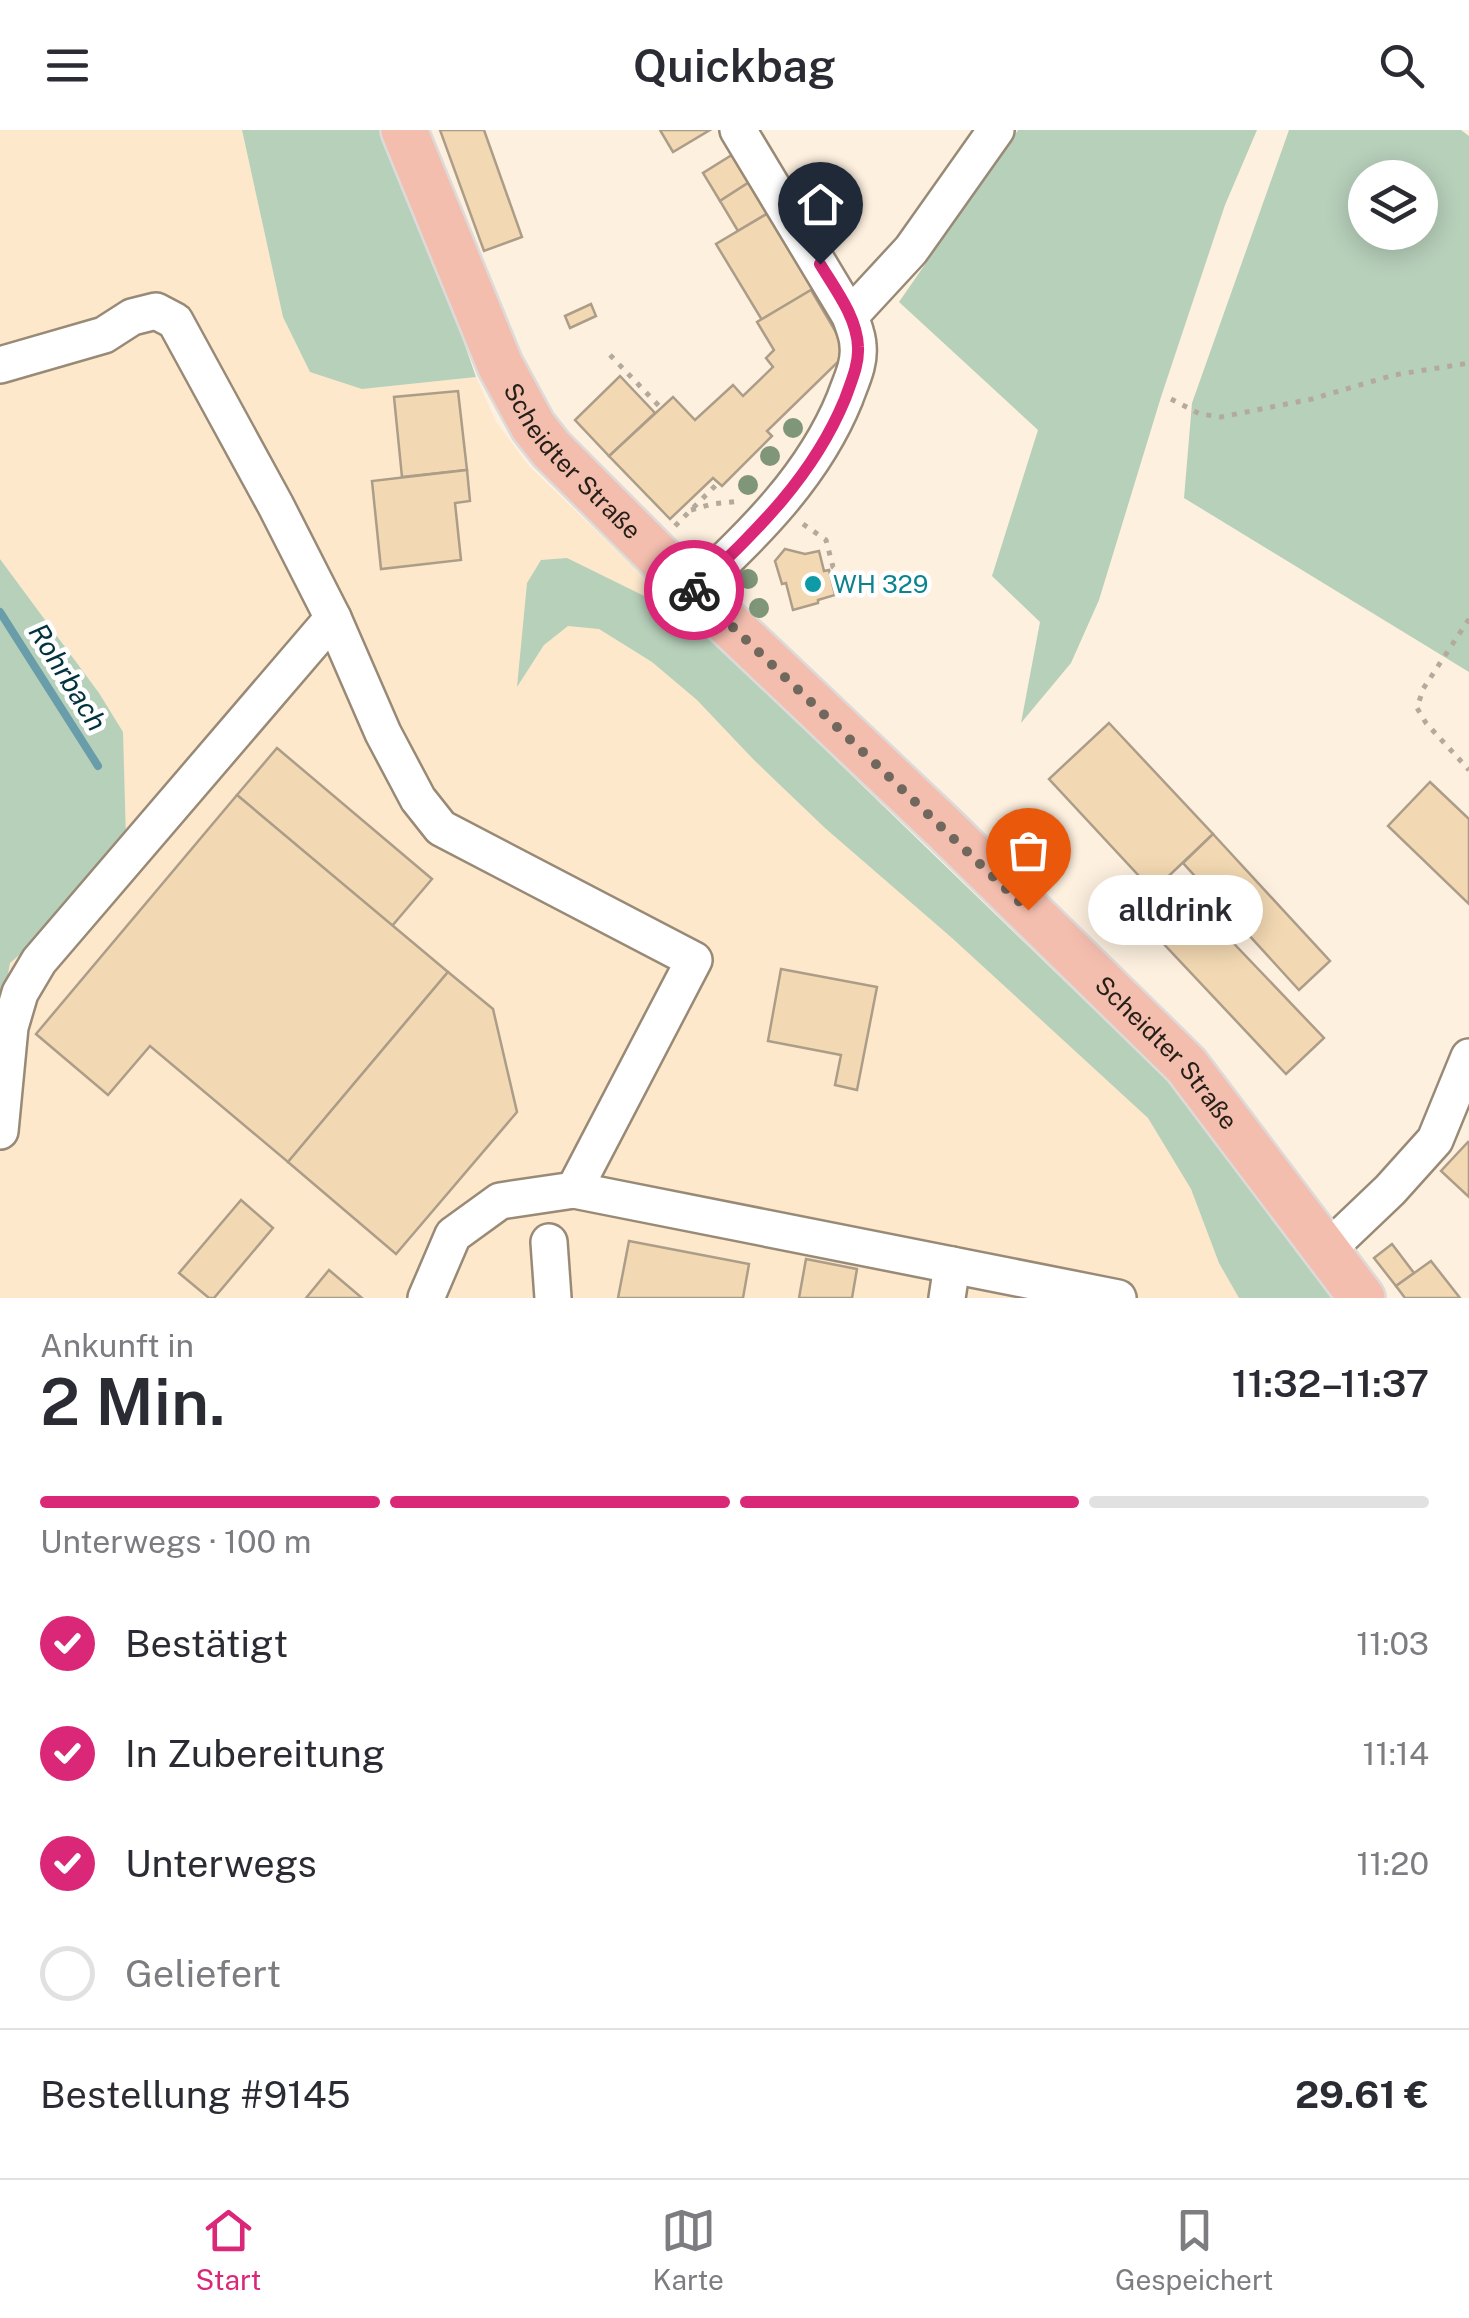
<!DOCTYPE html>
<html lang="de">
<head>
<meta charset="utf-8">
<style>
	body { margin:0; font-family:"Public Sans",sans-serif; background:#f2f2f3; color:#2b2b33; height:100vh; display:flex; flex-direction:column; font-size:38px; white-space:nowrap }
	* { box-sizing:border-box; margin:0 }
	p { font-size:32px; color:#7c7c81 }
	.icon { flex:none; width:55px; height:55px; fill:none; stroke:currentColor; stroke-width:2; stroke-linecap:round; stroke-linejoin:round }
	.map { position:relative; height:1168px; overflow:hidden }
	.details { display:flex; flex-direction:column; background:#fff; flex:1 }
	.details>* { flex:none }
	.controls { position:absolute; left:1348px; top:30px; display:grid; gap:20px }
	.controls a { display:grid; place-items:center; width:90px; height:90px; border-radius:50%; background:#fff; box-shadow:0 5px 25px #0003; font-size:50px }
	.pin { position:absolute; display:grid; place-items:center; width:85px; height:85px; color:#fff; margin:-102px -42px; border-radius:50% 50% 50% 0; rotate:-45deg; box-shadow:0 0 10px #0007 }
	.pin .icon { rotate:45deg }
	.courier { position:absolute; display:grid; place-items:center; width:100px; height:100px; margin:-50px; border:8px solid #db2777; border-radius:50%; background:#fff; color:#222; box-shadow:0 2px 12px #0007 }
	.bubble { position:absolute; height:70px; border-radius:35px; background:#fff; box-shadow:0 5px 25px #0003; font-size:32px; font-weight:600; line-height:70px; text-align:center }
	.summary em { font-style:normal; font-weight:600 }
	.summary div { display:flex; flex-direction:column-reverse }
	.summary { display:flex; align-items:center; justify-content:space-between; height:170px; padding:0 40px }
	h1 { font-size:65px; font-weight:600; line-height:75px }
	.bar { display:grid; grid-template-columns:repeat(4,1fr); gap:15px 10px; align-content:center; height:120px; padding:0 40px }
	.bar i { height:12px; border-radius:8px; background:#e1e1e2 }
	.bar .current { background:#db2777 }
	.bar p { grid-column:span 4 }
	.line { display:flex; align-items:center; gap:25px; padding:0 40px; border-top:2px solid #e1e1e2 }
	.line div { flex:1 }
	ol { padding:0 40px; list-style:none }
	li { display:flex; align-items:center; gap:30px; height:110px }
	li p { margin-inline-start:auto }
	li .icon { padding:10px; border-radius:50%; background:#db2777; color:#fff; stroke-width:4 }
	li:last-child { color:#7c7c81 }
	li i { width:55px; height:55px; border:5px solid #e1e1e2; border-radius:50% }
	header { display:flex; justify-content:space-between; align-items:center; height:130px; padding:0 40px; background:#fff; font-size:45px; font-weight:600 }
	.tab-bar { display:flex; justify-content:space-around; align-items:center; height:140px; border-top:2px solid #e1e1e2; background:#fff; font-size:28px; color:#7c7c81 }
	.tab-bar a { display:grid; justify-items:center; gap:5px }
	.tab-bar .current { color:#db2777 }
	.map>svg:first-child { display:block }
	.built { fill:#fde8cc }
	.green { fill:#b7d0ba; fill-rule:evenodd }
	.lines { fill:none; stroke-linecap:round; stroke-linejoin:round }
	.stream { stroke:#6a9daa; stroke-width:8 }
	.building { fill:#f3d9b3; stroke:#ac9d89; stroke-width:2.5 }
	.minor-casing { stroke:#988a76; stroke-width:40 }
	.major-casing { stroke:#dcdbda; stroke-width:50 }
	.path { stroke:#b4aa9c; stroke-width:5; stroke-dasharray:5 8; stroke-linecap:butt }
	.minor { stroke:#fff; stroke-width:35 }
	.major { stroke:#f4beaf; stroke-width:45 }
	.tree { fill:#7f9678 }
	.done { stroke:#71685d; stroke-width:10; stroke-dasharray:0 18 }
	.route { stroke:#db2777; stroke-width:12 }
	.culture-dot { fill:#0f9aa8; stroke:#fff; stroke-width:4 }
	.labels { text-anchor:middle; stroke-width:9; stroke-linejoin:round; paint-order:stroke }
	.street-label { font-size:25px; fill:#251f17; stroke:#fff }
	.culture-label { font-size:25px; fill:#0d838f; stroke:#fff; text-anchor:start }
	.water-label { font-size:28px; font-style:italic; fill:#00333d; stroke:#fff }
</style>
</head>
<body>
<header><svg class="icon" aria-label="menu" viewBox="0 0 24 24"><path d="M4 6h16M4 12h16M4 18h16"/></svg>Quickbag<svg class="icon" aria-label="search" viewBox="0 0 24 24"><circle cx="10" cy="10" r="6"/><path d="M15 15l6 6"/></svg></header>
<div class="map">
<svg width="1469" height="1168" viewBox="0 0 1469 1168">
	<rect width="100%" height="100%" fill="#fdf0df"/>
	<!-- built -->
	<path class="built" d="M0,0H242L283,187L362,259L476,247L496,292L529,336L1174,957L1332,1168H0V686L99,563L0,429Z"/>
	<!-- green -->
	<g class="green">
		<path d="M242,0H390L476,247L362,259L310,242L283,187Z"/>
		<path d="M1018,0H1257L1225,75L1161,267L1099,470L1071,533L1021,593L1040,492L992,446L1038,300L899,172Z"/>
		<path d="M1289,0H1461L1469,6V542L1184,368L1192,273ZM1365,48H1420V102H1365Z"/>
		<path d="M567,428L689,488L1174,957L1332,1168H1239L1219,1133L1191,1059L1148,988L952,808L825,698L753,629L697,570L652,532L599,499L568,496L544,515L517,557L527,453L541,430Z"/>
		<path d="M0,429L99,563L123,602L126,709L47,801L10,833L0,887Z"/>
	</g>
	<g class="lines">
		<!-- stream -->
		<path class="stream" d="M0,482L98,636"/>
	</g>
	<!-- building -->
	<g class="building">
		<path d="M440,0H484L522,107L484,121Z"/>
		<path d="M660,0H710L673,22Z"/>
		<path d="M735,23L751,51L720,71L703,43Z"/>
		<path d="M751,51L770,82L738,101L720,71Z"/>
		<path d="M770,82L816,157L762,190L716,114Z"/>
		<path d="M811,160L843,214V227L767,301L772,306L722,356L713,348L670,389L609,326L673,267L695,290L733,255L743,266L773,237L766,228L774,220L757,192Z"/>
		<path d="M591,174L596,186L570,198L565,186Z"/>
		<path d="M620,246L655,283L609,326L575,290Z"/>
		<path d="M458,261L467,340L402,347L394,267Z"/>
		<path d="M467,340L470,371L455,373L461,430L381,439L372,351Z"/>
		<path d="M785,419L805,424L819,421L824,441L829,440L835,465L818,470V473L793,480L786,453L782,454L775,431Z"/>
		<path d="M1109,593L1213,704L1153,761L1049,649Z"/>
		<path d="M277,618L432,749L392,796L237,665Z"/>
		<path d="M1430,652L1469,689V774L1388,696Z"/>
		<path d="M237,665L448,842L288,1032L150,916L108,965L36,904Z"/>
		<path d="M1213,704L1330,831L1299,860L1183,733Z"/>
		<path d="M1198,776L1324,908L1286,944L1161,811Z"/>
		<path d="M781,839L877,857L857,960L835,955L841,925L768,911Z"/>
		<path d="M448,842L493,879L517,982L396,1124L288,1032Z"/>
		<path d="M1468,1012L1469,1013V1067L1441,1041Z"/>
		<path d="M241,1070L273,1098L214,1168H209L179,1143Z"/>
		<path d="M629,1111L749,1134L743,1168H618Z"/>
		<path d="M1392,1114L1414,1143L1396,1156L1374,1128Z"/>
		<path d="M806,1129L857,1139L852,1168H799Z"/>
		<path d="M1431,1131L1460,1168H1405L1396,1156Z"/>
		<path d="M329,1140L362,1168H306Z"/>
	</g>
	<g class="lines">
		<defs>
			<g id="minor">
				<path d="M850,186L911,120L996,0"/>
				<path d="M0,235L104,205L132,187L156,181L175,191L276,376L333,488L383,603L418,669L441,698L694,830L574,1060"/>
				<path d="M694,460C754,403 813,347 845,268C851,251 860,234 858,216C858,206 853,195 850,186L738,0"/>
				<path d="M0,1001L10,897L20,863L39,831L333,488"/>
				<path d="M549,1112L553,1168"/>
				<path d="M1326,1121L1390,1060L1435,1010L1469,927"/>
				<path d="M426,1168L453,1105L500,1071L574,1060L1118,1168"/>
				<path d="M947,1168L952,1135"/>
			</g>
			<g id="major">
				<path id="s1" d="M404,0L500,235L533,296L551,319L677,445L945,699L1186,935L1362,1168"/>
			</g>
		</defs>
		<!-- minor casing -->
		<use href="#minor" class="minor-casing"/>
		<!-- major casing -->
		<use href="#major" class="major-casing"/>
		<!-- path -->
		<g class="path">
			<path d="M610,225L661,278"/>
			<path d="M1171,269L1200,284L1221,287L1312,269L1394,245L1469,233"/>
			<path d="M691,380L712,374L742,371"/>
			<path d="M803,394L826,410L833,437L860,461"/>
			<path d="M675,396L718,353"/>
			<path d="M1469,489L1423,559L1417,578L1426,593L1469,640"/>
		</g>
		<!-- minor -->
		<use href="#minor" class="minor"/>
		<!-- major -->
		<use href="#major" class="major"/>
	</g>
	<!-- trees -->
	<g class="tree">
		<circle cx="793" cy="298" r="10"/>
		<circle cx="770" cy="326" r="10"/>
		<circle cx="748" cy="355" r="10"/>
		<circle cx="748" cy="449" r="10"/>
		<circle cx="759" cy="478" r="10"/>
	</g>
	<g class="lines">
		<!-- done -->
		<path class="done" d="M694,460L1028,780"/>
		<!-- route -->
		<path class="route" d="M694,460C755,402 812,349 845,269C851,252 859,235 858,217C857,187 835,159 820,134"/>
	</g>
	<!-- markers -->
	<circle class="culture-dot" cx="813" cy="454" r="10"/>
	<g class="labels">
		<!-- street labels -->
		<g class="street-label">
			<text dy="9" stroke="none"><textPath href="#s1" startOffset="375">Scheidter Straße</textPath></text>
			<text dy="9" stroke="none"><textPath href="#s1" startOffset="1215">Scheidter Straße</textPath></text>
		</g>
		<!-- culture labels -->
		<g class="culture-label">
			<text x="833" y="463">WH 329</text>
		</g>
		<!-- water labels -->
		<g class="water-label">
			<text transform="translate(68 547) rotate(58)" y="10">Rohrbach</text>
		</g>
	</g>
</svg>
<div class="controls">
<a><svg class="icon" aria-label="layers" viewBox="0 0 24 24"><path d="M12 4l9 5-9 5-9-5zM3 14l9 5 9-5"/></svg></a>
</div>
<div class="pin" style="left:1028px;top:780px;background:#ea580c"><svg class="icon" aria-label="bag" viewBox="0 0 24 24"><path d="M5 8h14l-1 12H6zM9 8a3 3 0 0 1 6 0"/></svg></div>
<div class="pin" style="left:820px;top:134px;background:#1f2937"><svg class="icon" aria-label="home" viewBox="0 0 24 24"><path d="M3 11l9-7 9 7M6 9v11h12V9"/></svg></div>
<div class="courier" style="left:694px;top:460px"><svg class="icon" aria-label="bike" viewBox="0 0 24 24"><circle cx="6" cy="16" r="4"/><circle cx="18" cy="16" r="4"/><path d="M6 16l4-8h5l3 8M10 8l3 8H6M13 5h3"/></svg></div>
<div class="bubble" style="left:1088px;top:745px;width:175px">alldrink</div>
</div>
<section class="details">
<div class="summary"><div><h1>2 Min.</h1><p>Ankunft in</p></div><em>11:32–11:37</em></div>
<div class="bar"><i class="current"></i><i class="current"></i><i class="current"></i><i></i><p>Unterwegs · 100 m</p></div>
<ol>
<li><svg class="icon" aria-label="check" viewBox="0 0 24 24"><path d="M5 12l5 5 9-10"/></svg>Bestätigt<p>11:03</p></li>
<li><svg class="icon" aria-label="check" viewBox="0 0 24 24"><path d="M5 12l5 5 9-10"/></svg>In Zubereitung<p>11:14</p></li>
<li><svg class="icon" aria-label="check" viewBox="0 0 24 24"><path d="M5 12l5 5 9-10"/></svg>Unterwegs<p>11:20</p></li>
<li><i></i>Geliefert</li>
</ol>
<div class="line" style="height:130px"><div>Bestellung #9145</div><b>29.61 €</b></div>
</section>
<nav class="tab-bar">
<a class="current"><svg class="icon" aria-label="home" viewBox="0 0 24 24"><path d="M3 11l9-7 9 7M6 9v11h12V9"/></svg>Start</a>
<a><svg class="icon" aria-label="map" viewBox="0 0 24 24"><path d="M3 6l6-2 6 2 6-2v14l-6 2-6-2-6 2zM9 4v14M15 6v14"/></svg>Karte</a>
<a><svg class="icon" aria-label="saved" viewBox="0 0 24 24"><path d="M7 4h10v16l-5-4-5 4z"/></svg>Gespeichert</a>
</nav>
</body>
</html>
